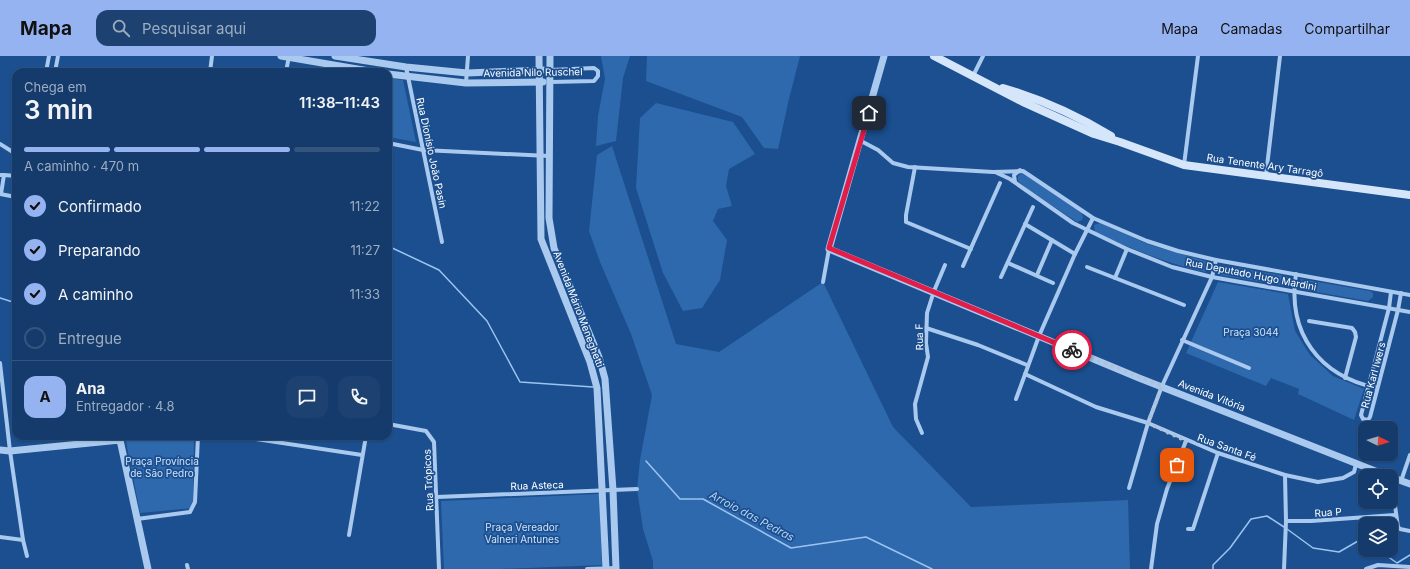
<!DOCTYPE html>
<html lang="pt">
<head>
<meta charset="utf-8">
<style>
	body { margin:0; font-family:Inter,sans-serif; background:#1d4271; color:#f1f3f6; height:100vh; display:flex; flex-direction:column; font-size:15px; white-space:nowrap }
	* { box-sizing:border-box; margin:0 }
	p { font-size:13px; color:#9dadc1 }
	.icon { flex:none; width:22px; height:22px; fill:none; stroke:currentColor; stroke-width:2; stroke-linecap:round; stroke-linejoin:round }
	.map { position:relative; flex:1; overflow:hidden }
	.panel { position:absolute; left:12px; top:12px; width:380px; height:372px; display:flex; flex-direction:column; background:#143b6b; border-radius:12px; box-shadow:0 1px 3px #0004,0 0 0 1px #33557e }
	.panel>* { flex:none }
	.needle { width:26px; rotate:95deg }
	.buttons { position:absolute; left:1358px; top:365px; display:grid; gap:8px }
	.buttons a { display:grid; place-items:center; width:40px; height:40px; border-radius:8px; background:#143b6b; box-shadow:0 1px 3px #0004,0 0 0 1px #33557e; font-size:20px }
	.pin { position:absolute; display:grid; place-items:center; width:34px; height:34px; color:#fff; margin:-17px; border-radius:8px; box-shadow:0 2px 6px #0006 }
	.courier { position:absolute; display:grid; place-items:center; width:40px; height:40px; margin:-20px; border:3px solid #e11d48; border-radius:50%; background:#fff; color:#222; box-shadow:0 1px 5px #0007 }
	.overview em { font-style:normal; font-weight:600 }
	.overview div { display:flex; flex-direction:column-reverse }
	.overview { display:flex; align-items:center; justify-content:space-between; height:68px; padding:0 12px }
	h1 { font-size:26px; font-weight:600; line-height:30px }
	.bar { display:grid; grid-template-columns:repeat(4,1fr); gap:6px 4px; align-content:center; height:48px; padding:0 12px }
	.bar i { height:5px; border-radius:3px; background:#33557e }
	.bar .current { background:#95b2f1 }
	.bar p { grid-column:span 4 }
	.line { display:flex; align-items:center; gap:10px; padding:0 12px; border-top:1px solid #33557e }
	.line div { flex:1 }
	.round { display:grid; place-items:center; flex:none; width:42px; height:42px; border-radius:12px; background:#1d4271 }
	ol { padding:0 12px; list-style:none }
	li { display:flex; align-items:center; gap:12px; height:44px }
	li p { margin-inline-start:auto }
	li .icon { padding:4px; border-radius:50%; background:#95b2f1; color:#111; stroke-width:4 }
	li:last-child { color:#9dadc1 }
	li i { width:22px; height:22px; border:2px solid #33557e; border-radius:50% }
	header { display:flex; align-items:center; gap:24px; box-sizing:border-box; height:56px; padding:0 20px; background:#95b2f1; color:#111 }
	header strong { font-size:19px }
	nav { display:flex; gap:22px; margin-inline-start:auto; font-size:14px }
	.search { width:280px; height:36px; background:#1d4271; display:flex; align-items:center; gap:10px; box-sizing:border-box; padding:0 14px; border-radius:12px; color:#9dadc1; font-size:15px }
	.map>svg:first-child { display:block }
	.green { fill:#2e69ad }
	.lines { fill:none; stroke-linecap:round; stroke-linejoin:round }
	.stream { stroke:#9cc4f0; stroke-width:1.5 }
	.minor { stroke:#a9c9ee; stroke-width:4 }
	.tertiary { stroke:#a9c9ee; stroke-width:7 }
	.secondary { stroke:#d6e6fa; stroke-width:8 }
	.done { stroke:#afc1d8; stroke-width:4; stroke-dasharray:0 7.2 }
	.route { stroke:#e11d48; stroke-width:5 }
	.labels { text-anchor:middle; stroke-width:3.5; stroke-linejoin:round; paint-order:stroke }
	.street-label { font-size:10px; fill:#fff; stroke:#1b4f8f }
	.park-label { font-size:10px; fill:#cfe3fa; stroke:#1b4f8f }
	.water-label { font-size:11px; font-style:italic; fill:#b5d3f5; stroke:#1b4f8f }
</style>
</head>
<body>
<header>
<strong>Mapa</strong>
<div class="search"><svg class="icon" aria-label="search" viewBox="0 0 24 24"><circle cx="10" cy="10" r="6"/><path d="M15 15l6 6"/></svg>Pesquisar aqui</div>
<nav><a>Mapa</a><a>Camadas</a><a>Compartilhar</a></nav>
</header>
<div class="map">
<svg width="1410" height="513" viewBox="0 0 1410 513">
	<rect width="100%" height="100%" fill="#1b4f8f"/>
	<!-- green -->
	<g class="green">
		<path d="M601,0H630L623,22L616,85L596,90L598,60L605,23Z"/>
		<path d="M647,0H800L789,43L778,93L764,92L742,61L646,25Z"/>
		<path d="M388,22L403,24L416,86L388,81Z"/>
		<path d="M656,47L733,66L755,98L729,113L726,130L732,150L718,153L713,165L727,184L720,224L702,252L683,255L663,217L636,132L640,62Z"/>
		<path d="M612,90L676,288L719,296L823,226L893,371L971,451L1128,444L1130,513H653V505L643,473L637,433L640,404L652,339L631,278L600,206L589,175L597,99Z"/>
		<path d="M1023,117L1081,156L1083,161L1082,164L1077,166L1030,135L1018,125V120Z"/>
		<path d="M1100,167L1150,189L1206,205L1209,210L1208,214L1205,216C1166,207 1131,193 1095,176L1094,169Z"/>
		<path d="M1221,209L1286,220L1290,223V227L1285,230L1219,219L1216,216V212Z"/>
		<path d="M1301,223L1370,235L1373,237V241L1368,245L1299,233L1296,230L1297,225Z"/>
		<path d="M1218,226L1288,238L1295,275L1310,299L1333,320L1364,333L1354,364L1298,338L1299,333L1271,322L1266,330L1186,297Z"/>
		<path d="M125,380H194L193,452L140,457Z"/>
		<path d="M599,438L602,509L499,513H444L441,445Z"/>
	</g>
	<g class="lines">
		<!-- stream -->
		<g class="stream">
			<path d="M388,190L439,214L487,265L520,326L593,331"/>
			<path d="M0,242L16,247"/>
			<path d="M646,405L680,443H703L791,492L866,481L932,513"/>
			<path d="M1287,473L1313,492L1339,496L1365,481"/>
			<path d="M1386,494L1387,500L1397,507L1410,499"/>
			<path d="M1213,513V509L1230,492L1251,463L1267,460L1284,471"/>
		</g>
		<!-- minor -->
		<g class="minor">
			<path d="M406,11L442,186"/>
			<path d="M46,16L49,0"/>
			<path d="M55,16L58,0"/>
			<path d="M210,16L212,0"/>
			<path d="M286,16L289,0"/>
			<path d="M973,20L983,0"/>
			<path d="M550,26L594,25L598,20V15L594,12L550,14"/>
			<path d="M466,27L468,0"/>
			<path d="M861,85L878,94L893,107L908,111L993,116L1023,115L1093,162L1147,185L1178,195L1216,204L1410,239"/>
			<path d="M388,87L423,94L549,100"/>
			<path d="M0,88L16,98"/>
			<path d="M1184,109L1198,0"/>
			<path d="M915,111L906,159V166L971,193"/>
			<path d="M995,116L1010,123L1073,167L1127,193L1172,211L1212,221L1410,256"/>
			<path d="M0,119H4L1,138"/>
			<path d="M4,119L16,120"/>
			<path d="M1266,119L1280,0"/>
			<path d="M1015,126L1014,119L1020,114"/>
			<path d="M0,138L16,141"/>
			<path d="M1025,168L1075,198"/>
			<path d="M1008,207L1053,227"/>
			<path d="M963,210L1000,127"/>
			<path d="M1087,211L1184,249"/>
			<path d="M1296,218C1287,277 1319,320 1377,332"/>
			<path d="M1037,219L1052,184"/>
			<path d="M1001,221L1033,151"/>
			<path d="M1115,222L1127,193"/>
			<path d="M823,226L829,193"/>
			<path d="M1391,236L1389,252L1361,359L1363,363L1368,364L1370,361L1398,254L1401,237"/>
			<path d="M1309,265L1352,272L1355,276L1356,281L1345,322"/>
			<path d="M926,272L978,289L1027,309"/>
			<path d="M1182,284L1249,312"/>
			<path d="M0,307L10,395L23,484L27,500"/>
			<path d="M1025,318L1096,351L1148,367L1218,397L1285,419L1318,426L1343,422L1354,416L1356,408"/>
			<path d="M1016,343L1039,280L1075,198L1093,162"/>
			<path d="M388,368L426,375L434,386L439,513"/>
			<path d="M922,377L916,363L915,348L928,301L926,287L927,257L934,235L945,209"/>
			<path d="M236,380L362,399"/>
			<path d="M1391,421L1398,471L1400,473L1410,475"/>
			<path d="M1401,425L1410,399"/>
			<path d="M1129,432L1148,367L1162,330L1212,221L1216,204"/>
			<path d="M437,441L637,433"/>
			<path d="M137,463L190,456L195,446L198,380"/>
			<path d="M1286,465H1311L1395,459"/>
			<path d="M1188,473H1193L1218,397"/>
			<path d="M349,479L366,380"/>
			<path d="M0,481L23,484"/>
			<path d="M187,509L188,513"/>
			<path d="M587,513L616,512"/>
			<path d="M1151,513L1157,468L1167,433L1186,385"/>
			<path d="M1284,513L1286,465L1285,419"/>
			<path d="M1366,513L1378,509L1410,511"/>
		</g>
		<!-- tertiary -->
		<g class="tertiary">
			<path d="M281,0L375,16"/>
			<path d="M335,0L406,11L467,17L543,14"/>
			<path d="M539,0L541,183L590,306L597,332L606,513"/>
			<path d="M550,0L549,162L554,192L599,301L605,323L613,434L616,513"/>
			<path d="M884,0L829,193L1139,322L1388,420"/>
			<path d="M388,18L466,27L543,26"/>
			<path d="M0,394L10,395L120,384L148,513"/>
			<path d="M1391,421L1410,428"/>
		</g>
		<!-- secondary -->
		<g class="secondary">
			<path d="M934,0L1023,46L1094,78L1120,86L1184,109L1410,139"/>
			<path d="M1003,32C1040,43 1078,60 1111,80"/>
		</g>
	</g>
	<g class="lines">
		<!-- done -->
		<path class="done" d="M1072,294L1162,330L1148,367L1186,385L1177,409"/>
		<!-- route -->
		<path class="route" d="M869,57L829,192L1072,294"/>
	</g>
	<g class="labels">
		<!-- street labels -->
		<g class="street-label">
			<text transform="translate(533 16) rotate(-1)" y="4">Avenida Nilo Ruschel</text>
			<text transform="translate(432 97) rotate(78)" y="4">Rua Dionísio João Pasin</text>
			<text transform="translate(1265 109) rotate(8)" y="4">Rua Tenente Ary Tarragô</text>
			<text transform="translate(1251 218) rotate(11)" y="4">Rua Deputado Hugo Mardini</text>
			<text transform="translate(579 253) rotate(69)" y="4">Avenida Mário Meneghetti</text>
			<text transform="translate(919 281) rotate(-91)" y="4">Rua F</text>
			<text transform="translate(1373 319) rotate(-75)" y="4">Rua Karl Iwers</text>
			<text transform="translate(1212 339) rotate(21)" y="4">Avenida Vitória</text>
			<text transform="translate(1227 391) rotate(20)" y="4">Rua Santa Fé</text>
			<text transform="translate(428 424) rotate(-93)" y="4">Rua Trópicos</text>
			<text transform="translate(537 429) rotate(-2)" y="4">Rua Asteca</text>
			<text transform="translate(1328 456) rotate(-4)" y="4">Rua P</text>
		</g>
		<!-- park labels -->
		<g class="park-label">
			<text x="1251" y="280">Praça 3044</text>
			<text x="162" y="409">Praça Província<tspan x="162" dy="12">de São Pedro</tspan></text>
			<text x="522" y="475">Praça Vereador<tspan x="522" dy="12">Valneri Antunes</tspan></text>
		</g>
		<!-- water labels -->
		<g class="water-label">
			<text transform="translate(752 460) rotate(28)" y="4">Arroio das Pedras</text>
		</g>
	</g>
</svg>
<div class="buttons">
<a><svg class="needle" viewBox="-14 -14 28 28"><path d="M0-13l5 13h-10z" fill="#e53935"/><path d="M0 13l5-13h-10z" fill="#9dadc1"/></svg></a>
<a><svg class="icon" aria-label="locate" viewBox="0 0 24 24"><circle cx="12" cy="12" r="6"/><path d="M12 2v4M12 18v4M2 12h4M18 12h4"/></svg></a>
<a><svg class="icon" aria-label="layers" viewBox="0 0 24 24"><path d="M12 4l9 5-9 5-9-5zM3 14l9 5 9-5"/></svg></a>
</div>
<div class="pin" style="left:1177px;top:409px;background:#ea580c"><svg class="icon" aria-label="bag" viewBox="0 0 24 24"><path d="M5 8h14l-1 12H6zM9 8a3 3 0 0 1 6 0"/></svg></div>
<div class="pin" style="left:869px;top:57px;background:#1f2937"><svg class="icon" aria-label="home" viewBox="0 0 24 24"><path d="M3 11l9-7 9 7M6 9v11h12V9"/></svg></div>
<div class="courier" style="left:1072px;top:294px"><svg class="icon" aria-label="bike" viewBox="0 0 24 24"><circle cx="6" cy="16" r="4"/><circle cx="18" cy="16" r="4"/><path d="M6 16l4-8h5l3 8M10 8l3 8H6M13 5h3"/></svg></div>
<section class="panel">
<div class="overview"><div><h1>3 min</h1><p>Chega em</p></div><em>11:38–11:43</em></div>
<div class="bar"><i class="current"></i><i class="current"></i><i class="current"></i><i></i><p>A caminho · 470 m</p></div>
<ol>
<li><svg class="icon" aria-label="check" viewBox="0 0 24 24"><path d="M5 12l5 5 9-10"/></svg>Confirmado<p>11:22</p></li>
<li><svg class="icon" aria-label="check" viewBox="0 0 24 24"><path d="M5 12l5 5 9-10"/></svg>Preparando<p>11:27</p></li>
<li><svg class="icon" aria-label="check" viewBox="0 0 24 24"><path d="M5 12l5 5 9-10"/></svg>A caminho<p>11:33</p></li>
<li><i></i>Entregue</li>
</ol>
<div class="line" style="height:72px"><b class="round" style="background:#95b2f1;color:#111">A</b><div><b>Ana</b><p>Entregador · 4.8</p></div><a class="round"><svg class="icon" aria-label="chat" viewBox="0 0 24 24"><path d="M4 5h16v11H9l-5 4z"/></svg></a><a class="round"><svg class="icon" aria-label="phone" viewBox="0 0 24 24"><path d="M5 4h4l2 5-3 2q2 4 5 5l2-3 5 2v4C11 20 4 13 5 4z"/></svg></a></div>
</section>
</div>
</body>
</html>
